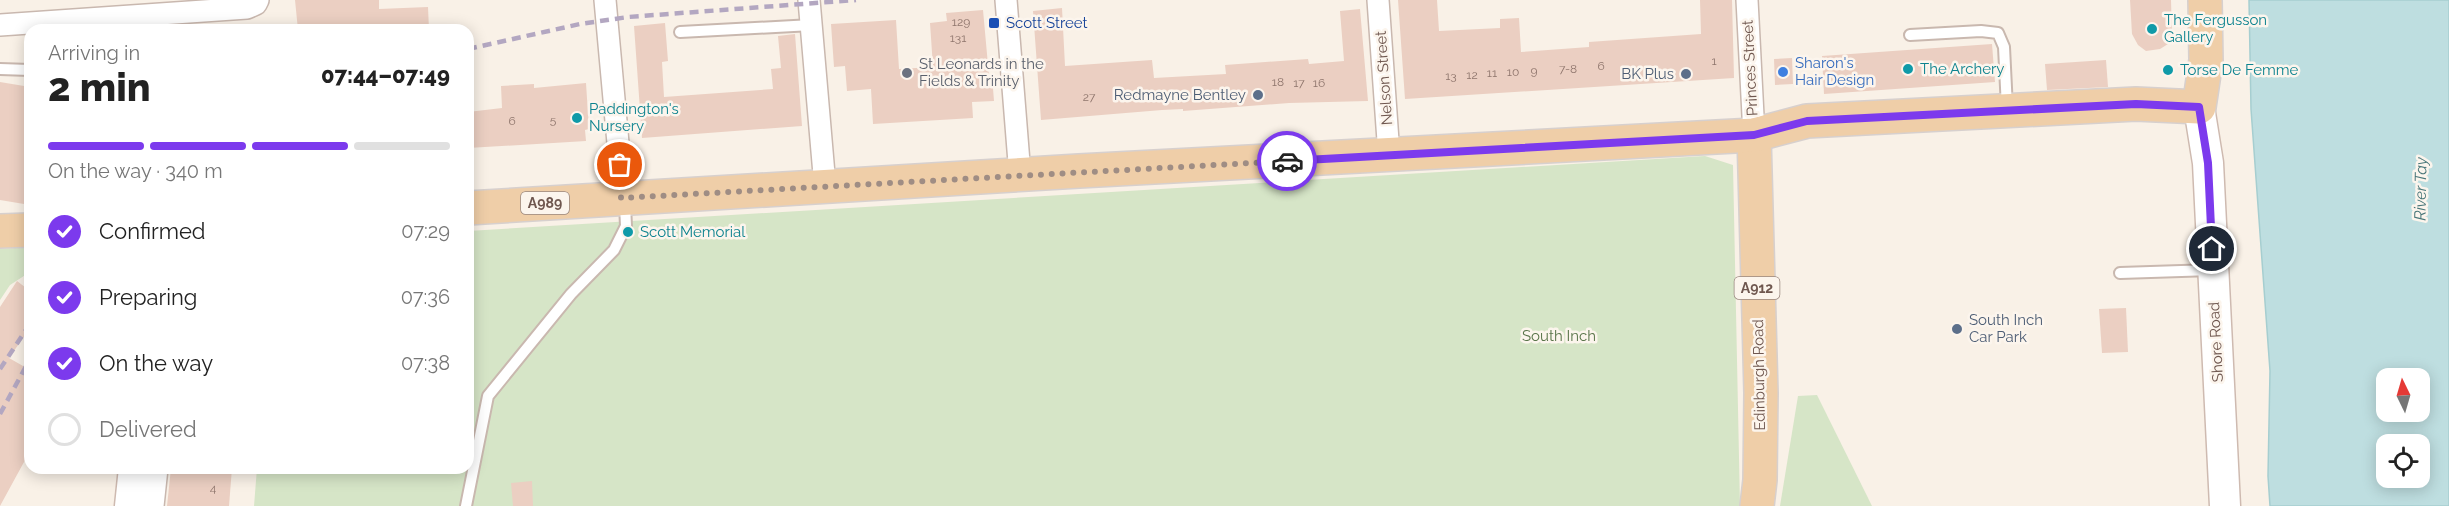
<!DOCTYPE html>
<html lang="en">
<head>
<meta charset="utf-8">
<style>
	body { margin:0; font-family:Raleway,sans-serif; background:#f2f2f2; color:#222; height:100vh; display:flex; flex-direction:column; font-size:22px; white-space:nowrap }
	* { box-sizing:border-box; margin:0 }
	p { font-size:20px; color:#767676 }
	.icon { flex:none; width:33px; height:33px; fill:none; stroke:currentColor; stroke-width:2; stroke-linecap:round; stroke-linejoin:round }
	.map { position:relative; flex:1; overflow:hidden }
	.panel { position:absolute; left:24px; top:24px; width:450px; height:450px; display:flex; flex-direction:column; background:#fff; border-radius:18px; box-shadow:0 3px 15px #0003 }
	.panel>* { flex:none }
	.needle { width:39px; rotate:355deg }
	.controls { position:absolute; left:2376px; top:368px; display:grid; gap:12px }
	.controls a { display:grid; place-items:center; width:54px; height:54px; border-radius:12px; background:#fff; box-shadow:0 3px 15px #0003; font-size:30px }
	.pin { position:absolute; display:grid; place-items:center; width:51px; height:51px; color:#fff; margin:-26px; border:3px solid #fff; border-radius:50%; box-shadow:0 2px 6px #0007 }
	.courier { position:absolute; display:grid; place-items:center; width:60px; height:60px; margin:-30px; border:4px solid #7c3aed; border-radius:50%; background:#fff; color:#222; box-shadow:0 2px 8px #0007 }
	.head em { font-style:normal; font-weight:800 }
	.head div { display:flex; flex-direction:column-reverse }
	.head { display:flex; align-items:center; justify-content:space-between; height:102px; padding:0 24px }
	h1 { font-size:39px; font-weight:800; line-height:45px }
	.bar { display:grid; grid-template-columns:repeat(4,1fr); gap:9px 6px; align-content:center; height:72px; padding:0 24px }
	.bar i { height:8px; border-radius:4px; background:#e0e0e0 }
	.bar .on { background:#7c3aed }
	.bar p { grid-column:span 4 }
	ol { padding:0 24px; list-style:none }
	li { display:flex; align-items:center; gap:18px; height:66px }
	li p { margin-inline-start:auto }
	li .icon { padding:6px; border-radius:50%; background:#7c3aed; color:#fff; stroke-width:4 }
	li:last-child { color:#767676 }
	li i { width:33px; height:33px; border:3px solid #e0e0e0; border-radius:50% }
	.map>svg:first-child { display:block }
	.green { fill:#d6e5c7 }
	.water { fill:#bedee0; stroke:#a6ced0; stroke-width:1.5; fill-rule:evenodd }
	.building { fill:#ebcfc2 }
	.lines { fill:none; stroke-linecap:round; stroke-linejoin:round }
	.lane-casing { stroke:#c9b8af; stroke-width:14 }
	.street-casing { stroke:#c9b8af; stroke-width:24 }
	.secondary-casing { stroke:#cebab0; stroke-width:33 }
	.primary-casing { stroke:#d7d0ce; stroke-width:36 }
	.lane { stroke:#fff; stroke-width:10 }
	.street { stroke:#fff; stroke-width:21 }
	.secondary { stroke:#fff; stroke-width:30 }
	.primary { stroke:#efcea8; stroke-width:33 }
	.rail { stroke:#b3a7c1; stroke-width:4.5; stroke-dasharray:9 6; stroke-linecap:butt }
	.done { stroke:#9f8d84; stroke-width:6; stroke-dasharray:0 10.8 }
	.route { stroke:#7c3aed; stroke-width:8 }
	.transit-dot { fill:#1a4fb4; stroke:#fcf5ed; stroke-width:2 }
	.culture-dot { fill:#0f9aa8; stroke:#fcf5ed; stroke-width:2 }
	.shop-dot { fill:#3f7fe0; stroke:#fcf5ed; stroke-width:2 }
	.worship-dot { fill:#6b7280; stroke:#fcf5ed; stroke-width:2 }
	.service-dot { fill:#5c6f8a; stroke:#fcf5ed; stroke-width:2 }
	.labels { text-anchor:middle; stroke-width:5; stroke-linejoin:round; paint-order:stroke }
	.number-label { font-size:12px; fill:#8e756c }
	.shield { fill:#fcf5ed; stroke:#99867e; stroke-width:1.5 }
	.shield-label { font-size:14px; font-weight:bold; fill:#6f574f }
	.culture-label { font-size:15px; fill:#0d838f; stroke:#fcf5ed; text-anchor:start }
	.transit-label { font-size:15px; fill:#164399; stroke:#fcf5ed; text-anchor:start }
	.shop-label { font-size:15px; fill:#366cbe; stroke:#fcf5ed; text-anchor:start }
	.worship-label { font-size:15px; fill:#5b616d; stroke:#fcf5ed; text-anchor:start }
	.street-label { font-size:15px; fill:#6f574f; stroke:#fcf5ed }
	.service-label { font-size:15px; fill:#4e5e75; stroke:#fcf5ed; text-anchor:end }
	.park-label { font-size:15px; fill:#597449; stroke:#fcf5ed }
	.water-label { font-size:16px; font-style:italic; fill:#487679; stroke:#fcf5ed }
</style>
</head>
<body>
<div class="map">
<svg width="2449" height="506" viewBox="0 0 2449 506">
	<rect width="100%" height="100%" fill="#f9f1e7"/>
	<!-- green -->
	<g class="green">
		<path d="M1705,156L1733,165L1740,506H254L257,468H468V231Z"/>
		<path d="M30,247V272L10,285L0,300V249Z"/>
		<path d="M1817,395L1872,506H1780L1798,396Z"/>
	</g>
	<!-- water -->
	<path class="water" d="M2249,0H2449V506H2270L2268,476L2270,371L2251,109ZM2386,378H2420V411H2386ZM2386,444H2420V477H2386Z"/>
	<!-- building -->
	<g class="building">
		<path d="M295,0H379V9L428,7L429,30H298Z"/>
		<path d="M1398,0H1437L1439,31L1500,28V19L1519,18L1521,52L1589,47V42L1701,34L1700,0H1732L1734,78L1405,99Z"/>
		<path d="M2130,0H2171L2172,36L2168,44L2160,49L2146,51L2138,45L2132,34Z"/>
		<path d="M1062,8L1065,66L1152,60L1154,78L1226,74L1225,65L1308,59L1309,64L1344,61L1340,11L1360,9L1368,101L1289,103L1183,111V109L1162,110L1041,120L1033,11Z"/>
		<path d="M983,10L989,76H992L994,101L972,102L973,118L873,124L871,89L847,91L845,66L834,67L831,24L896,20L899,69L933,67L930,23L947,21L946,13Z"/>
		<path d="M665,23L668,61L662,62L664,97L773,89L771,69L781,68L778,36L795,34L802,126L642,138L634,26Z"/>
		<path d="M1992,44L1995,82L1824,94L1822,56Z"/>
		<path d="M1792,58L1793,84L1775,85L1774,59Z"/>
		<path d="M2106,60L2108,87L2047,90L2045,64Z"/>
		<path d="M0,82L30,87V205L0,200Z"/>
		<path d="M586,83L589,129L585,130L586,141L468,148V112L502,108L501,86L534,84V88Z"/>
		<path d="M17,281L30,291V328L9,358L30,370V451L0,506V307Z"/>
		<path d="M2126,308L2128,352L2102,353L2099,309Z"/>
		<path d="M171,468H232L229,506H167Z"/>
		<path d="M532,481L533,506H513L511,483Z"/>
	</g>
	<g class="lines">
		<defs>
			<g id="lane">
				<path d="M680,32L812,25"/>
				<path d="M1910,35L1981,31L1998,33L2004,47L2007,108"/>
				<path d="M0,69L30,70"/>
				<path d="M2120,273L2212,270"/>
				<path d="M466,506L488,396L571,294L614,250L626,226L625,205L623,201"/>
			</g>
			<g id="street">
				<path d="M605,0L622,187L621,198"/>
				<path d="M809,0L825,186"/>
				<path d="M1006,0L1020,175"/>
				<path d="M1378,0L1389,155"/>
				<path d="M1747,0L1754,135"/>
				<path d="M0,25L247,8L256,4L258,0"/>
				<path d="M153,506L157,468"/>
			</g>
			<g id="secondary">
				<path d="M2199,107L2208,163L2225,506"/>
				<path d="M130,506L134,468"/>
			</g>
			<g id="primary">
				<path d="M1754,135L1761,393L1760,480L1757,506"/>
				<path d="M468,208L1079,171L1754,135L1807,121L2136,104L2199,107L2206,60L2205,0"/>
				<path d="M0,231L30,230"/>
			</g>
		</defs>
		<!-- lane casing -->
		<use href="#lane" class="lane-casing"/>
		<!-- street casing -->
		<use href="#street" class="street-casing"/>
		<!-- secondary casing -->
		<use href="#secondary" class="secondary-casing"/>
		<!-- primary casing -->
		<use href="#primary" class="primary-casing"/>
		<!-- lane -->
		<use href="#lane" class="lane"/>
		<!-- street -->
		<use href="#street" class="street"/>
		<!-- secondary -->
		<use href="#secondary" class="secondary"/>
		<!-- primary -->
		<use href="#primary" class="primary"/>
		<!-- rail -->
		<g class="rail">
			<path d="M468,49L580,24L628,17L856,0"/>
			<path d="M0,369L30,324"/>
			<path d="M0,414L30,359"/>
		</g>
	</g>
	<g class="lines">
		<!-- done -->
		<path class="done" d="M620,165L621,198L1287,161"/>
		<!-- route -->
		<path class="route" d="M1287,161L1754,135L1807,121L2136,104L2199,107L2208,163L2212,249"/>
	</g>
	<!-- markers -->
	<rect class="transit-dot" x="988" y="17" width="12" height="12" rx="3"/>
	<g class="culture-dot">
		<circle cx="2152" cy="29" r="6"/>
		<circle cx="1908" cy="69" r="6"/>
		<circle cx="2168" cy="70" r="6"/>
		<circle cx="577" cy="118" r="6"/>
		<circle cx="628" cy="232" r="6"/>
	</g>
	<circle class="shop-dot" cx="1783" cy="72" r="6"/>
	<circle class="worship-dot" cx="907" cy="73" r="6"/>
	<g class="service-dot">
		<circle cx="1686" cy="74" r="6"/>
		<circle cx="1258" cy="95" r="6"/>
		<circle cx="1957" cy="329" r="6"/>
	</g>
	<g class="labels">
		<!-- number labels -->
		<g class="number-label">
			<text x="961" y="26">129</text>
			<text x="958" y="42">131</text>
			<text x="1714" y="65">1</text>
			<text x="1601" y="70">6</text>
			<text x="1568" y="73">7-8</text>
			<text x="1534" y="75">9</text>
			<text x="1513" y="76">10</text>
			<text x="1492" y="77">11</text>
			<text x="1472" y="79">12</text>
			<text x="1451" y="80">13</text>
			<text x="1278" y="86">18</text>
			<text x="1299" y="87">17</text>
			<text x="1319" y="87">16</text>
			<text x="1089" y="101">27</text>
			<text x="553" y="124">5</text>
			<text x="512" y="125">6</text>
			<text x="213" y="492">4</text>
		</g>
		<!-- shield labels -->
		<g class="shield">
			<rect x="521" y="192" width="48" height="22" rx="4.5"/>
			<rect x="1734.5" y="277" width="45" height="22" rx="4.5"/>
		</g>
		<g class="shield-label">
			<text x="545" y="208">A989</text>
			<text x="1757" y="293">A912</text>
		</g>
		<!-- culture labels -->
		<g class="culture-label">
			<text x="2164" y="25">The Fergusson<tspan x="2164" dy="17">Gallery</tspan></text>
			<text x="1920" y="74">The Archery</text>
			<text x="2180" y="75">Torse De Femme</text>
			<text x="589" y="114">Paddington's<tspan x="589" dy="17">Nursery</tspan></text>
			<text x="640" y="237">Scott Memorial</text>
		</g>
		<!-- transit labels -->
		<g class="transit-label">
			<text x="1006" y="28">Scott Street</text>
		</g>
		<!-- shop labels -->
		<g class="shop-label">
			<text x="1795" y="68">Sharon's<tspan x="1795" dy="17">Hair Design</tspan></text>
		</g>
		<!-- worship labels -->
		<g class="worship-label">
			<text x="919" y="69">St Leonards in the<tspan x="919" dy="17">Fields &amp; Trinity</tspan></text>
		</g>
		<!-- street labels -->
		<g class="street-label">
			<text transform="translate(1750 68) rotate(-93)" y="5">Princes Street</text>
			<text transform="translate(1384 78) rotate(-94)" y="5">Nelson Street</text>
			<text transform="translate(2216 342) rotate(-93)" y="5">Shore Road</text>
			<text transform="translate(1759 375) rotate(-91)" y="5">Edinburgh Road</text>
		</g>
		<!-- service labels -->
		<g class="service-label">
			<text x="1674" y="79">BK Plus</text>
			<text x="1246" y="100">Redmayne Bentley</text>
			<text x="1969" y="325" text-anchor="start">South Inch<tspan x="1969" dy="17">Car Park</tspan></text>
		</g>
		<!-- park labels -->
		<g class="park-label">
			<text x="1559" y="341">South Inch</text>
		</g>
		<!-- water labels -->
		<g class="water-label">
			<text transform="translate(2420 189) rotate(-89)" y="6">River Tay</text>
		</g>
	</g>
</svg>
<div class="controls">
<a><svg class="needle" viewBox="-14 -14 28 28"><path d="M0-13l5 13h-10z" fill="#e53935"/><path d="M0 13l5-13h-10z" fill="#767676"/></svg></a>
<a><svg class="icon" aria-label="locate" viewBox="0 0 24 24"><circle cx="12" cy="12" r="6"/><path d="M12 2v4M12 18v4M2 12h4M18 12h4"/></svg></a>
</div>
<div class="pin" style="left:620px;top:165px;background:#ea580c"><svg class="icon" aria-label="bag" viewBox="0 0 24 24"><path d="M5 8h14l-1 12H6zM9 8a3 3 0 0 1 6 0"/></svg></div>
<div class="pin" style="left:2212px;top:249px;background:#1f2937"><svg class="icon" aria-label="home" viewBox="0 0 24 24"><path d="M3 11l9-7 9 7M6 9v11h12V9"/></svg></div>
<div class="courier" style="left:1287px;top:161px"><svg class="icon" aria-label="car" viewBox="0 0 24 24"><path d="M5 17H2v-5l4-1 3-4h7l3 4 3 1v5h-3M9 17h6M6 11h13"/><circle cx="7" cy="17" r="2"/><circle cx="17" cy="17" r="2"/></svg></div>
<section class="panel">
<div class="head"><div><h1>2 min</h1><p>Arriving in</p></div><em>07:44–07:49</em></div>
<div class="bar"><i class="on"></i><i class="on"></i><i class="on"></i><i></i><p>On the way · 340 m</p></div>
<ol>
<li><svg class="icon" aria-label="check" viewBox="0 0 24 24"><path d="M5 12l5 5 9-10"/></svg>Confirmed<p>07:29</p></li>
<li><svg class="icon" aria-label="check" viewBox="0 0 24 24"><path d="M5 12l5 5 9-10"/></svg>Preparing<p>07:36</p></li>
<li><svg class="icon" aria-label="check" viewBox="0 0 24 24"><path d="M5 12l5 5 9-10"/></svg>On the way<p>07:38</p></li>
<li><i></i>Delivered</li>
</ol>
</section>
</div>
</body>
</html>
